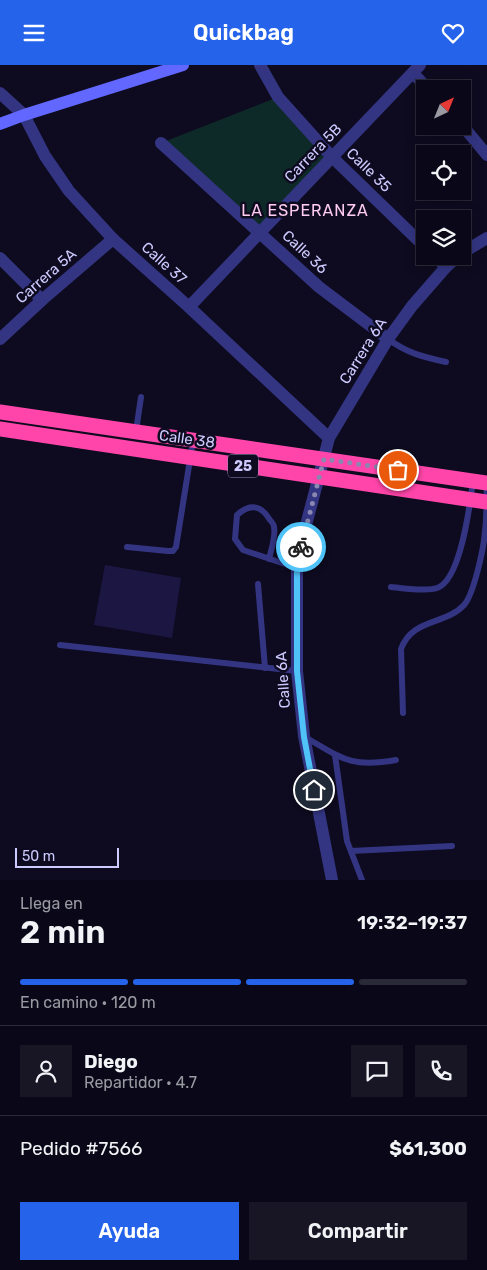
<!DOCTYPE html>
<html lang="es">
<head>
<meta charset="utf-8">
<style>
	body { margin:0; font-family:Rubik,sans-serif; background:#181625; color:#f1f3f6; height:100vh; display:flex; flex-direction:column; font-size:19px; white-space:nowrap }
	* { box-sizing:border-box; margin:0 }
	p { font-size:16px; color:#999aa2 }
	.icon { flex:none; width:28px; height:28px; fill:none; stroke:currentColor; stroke-width:2; stroke-linecap:round; stroke-linejoin:round }
	.map { position:relative; height:815px; overflow:hidden }
	.details { display:flex; flex-direction:column; background:#0a0818; flex:1 }
	.details>* { flex:none }
	.needle { width:32px; rotate:43deg }
	.fabs { position:absolute; left:416px; top:15px; display:grid; gap:10px }
	.fabs a { display:grid; place-items:center; width:55px; height:55px; border-radius:0px; background:#0a0818; box-shadow:0 2px 12px #0003,0 0 0 1px #2a2937; font-size:25px }
	.scale { position:absolute; left:15px; bottom:12px; width:104px; box-sizing:border-box; padding-left:5px; border:2px solid #cdcaff; border-top:0; font-size:14px; line-height:18px; white-space:nowrap; color:#cdcaff; -webkit-text-stroke:4px #0e0b20; paint-order:stroke }
	.pin { position:absolute; display:grid; place-items:center; width:42px; height:42px; color:#fff; margin:-21px; border:2px solid #fff; border-radius:50%; box-shadow:0 1px 5px #0007 }
	.courier { position:absolute; display:grid; place-items:center; width:50px; height:50px; margin:-25px; border:4px solid #4fc3f7; border-radius:50%; background:#fff; color:#222; box-shadow:0 1px 6px #0007 }
	.overview em { font-style:normal; font-weight:600 }
	.overview div { display:flex; flex-direction:column-reverse }
	.overview { display:flex; align-items:center; justify-content:space-between; height:85px; padding:0 20px }
	h1 { font-size:32px; font-weight:600; line-height:38px }
	.bar { display:grid; grid-template-columns:repeat(4,1fr); gap:8px 5px; align-content:center; height:60px; padding:0 20px }
	.bar i { height:6px; border-radius:4px; background:#2a2937 }
	.bar .selected { background:#2563eb }
	.bar p { grid-column:span 4 }
	.line { display:flex; align-items:center; gap:12px; padding:0 20px; border-top:1px solid #2a2937 }
	.line div { flex:1 }
	.round { display:grid; place-items:center; flex:none; width:52px; height:52px; border-radius:0px; background:#181625 }
	.button { display:flex; gap:10px; margin-top:auto; padding:10px 20px }
	.button a { flex:1; height:58px; border-radius:0px; background:#2563eb; color:#fff; font-size:20px; font-weight:600; line-height:58px; text-align:center }
	.button a+a { background:#181625; color:#f1f3f6 }
	header { display:flex; justify-content:space-between; align-items:center; height:65px; padding:0 20px; background:#2563eb; color:#fff; font-size:22px; font-weight:600 }
	.map>svg:first-child { display:block }
	.green { fill:#0e2a28 }
	.building { fill:#1c1642 }
	.lines { fill:none; stroke-linecap:round; stroke-linejoin:round }
	.lane { stroke:#333582; stroke-width:6 }
	.street { stroke:#333582; stroke-width:12 }
	.secondary { stroke:#6167ff; stroke-width:12 }
	.highway { stroke:#ff45a9; stroke-width:15 }
	.done { stroke:#8a87b1; stroke-width:5; stroke-dasharray:0 9 }
	.route { stroke:#4fc3f7; stroke-width:6 }
	.labels { text-anchor:middle; stroke-width:5; stroke-linejoin:round; paint-order:stroke }
	.shield { fill:#0e0b20; stroke:#9491bc; stroke-width:1 }
	.shield-label { font-size:14px; font-weight:bold; fill:#cdcaff }
	.street-label { font-size:15px; fill:#cdcaff; stroke:#0e0b20 }
	.neighbourhood-label { font-size:16px; letter-spacing:1px; fill:#ffccf0; stroke:#0e0b20 }
</style>
</head>
<body>
<header><svg class="icon" aria-label="menu" viewBox="0 0 24 24"><path d="M4 6h16M4 12h16M4 18h16"/></svg>Quickbag<svg class="icon" aria-label="heart" viewBox="0 0 24 24"><path d="M12 20l-8-8c-3-5 5-10 8-4 3-6 11-1 8 4z"/></svg></header>
<div class="map">
<svg width="487" height="815" viewBox="0 0 487 815">
	<rect width="100%" height="100%" fill="#0e0b20"/>
	<!-- green -->
	<path class="green" d="M278,32L332,92L259,168L161,78Z"/>
	<!-- building -->
	<path class="building" d="M105,500L181,513L172,573L94,560Z"/>
	<g class="lines">
		<!-- lane -->
		<g class="lane">
			<path d="M388,274C407,288 423,292 446,297"/>
			<path d="M136,366L141,332"/>
			<path d="M127,482L168,486H173L176,482L193,376"/>
			<path d="M269,494C271,485 276,472 274,462C274,460 271,456 270,455C261,440 250,438 237,450L235,474L243,485L297,503"/>
			<path d="M258,519L265,603"/>
			<path d="M391,522C403,523 426,527 437,523C461,515 470,439 473,416"/>
			<path d="M60,580L297,606"/>
			<path d="M403,648L401,584C412,553 446,560 464,540C474,529 484,482 485,466C487,451 486,436 487,420"/>
			<path d="M305,672C343,694 351,703 396,695"/>
			<path d="M335,690L347,776L362,815"/>
			<path d="M351,786L452,781"/>
		</g>
		<!-- street -->
		<g class="street">
			<path d="M260,0L278,32L332,92L425,182"/>
			<path d="M413,8L428,24"/>
			<path d="M0,28L24,50L45,91L69,126L113,174L189,242L329,373"/>
			<path d="M462,60L487,90"/>
			<path d="M161,78L319,222L388,274"/>
			<path d="M462,188L487,173"/>
			<path d="M435,191L446,202"/>
			<path d="M0,193L42,235"/>
			<path d="M189,242L420,0"/>
			<path d="M0,274L42,235L113,174"/>
			<path d="M332,815L304,671L297,606V503L301,479L329,373L388,274L412,241L446,202L458,191"/>
		</g>
		<!-- secondary -->
		<path class="secondary" d="M0,59L24,50L183,0"/>
		<!-- highway -->
		<g class="highway">
			<path d="M0,347L487,418"/>
			<path d="M0,364L487,437"/>
		</g>
	</g>
	<g class="lines">
		<!-- done -->
		<path class="done" d="M301,482L324,394L398,405"/>
		<!-- route -->
		<path class="route" d="M301,482L297,503V606L304,672L314,725"/>
	</g>
	<g class="labels">
		<!-- shield labels -->
		<rect class="shield" x="228" y="389.5" width="30" height="23" rx="4"/>
		<g class="shield-label">
			<text x="243" y="406">25</text>
		</g>
		<!-- street labels -->
		<g class="street-label">
			<text transform="translate(313 88) rotate(-46)" y="5">Carrera 5B</text>
			<text transform="translate(369 105) rotate(44)" y="5">Calle 35</text>
			<text transform="translate(305 187) rotate(43)" y="5">Calle 36</text>
			<text transform="translate(164 198) rotate(42)" y="5">Calle 37</text>
			<text transform="translate(46 211) rotate(-41)" y="5">Carrera 5A</text>
			<text transform="translate(363 286) rotate(-58)" y="5">Carrera 6A</text>
			<text transform="translate(187 374) rotate(8)" y="5">Calle 38</text>
			<text transform="translate(283 615) rotate(-94)" y="5">Calle 6A</text>
		</g>
		<!-- neighbourhood labels -->
		<g class="neighbourhood-label">
			<text x="305" y="151">LA ESPERANZA</text>
		</g>
	</g>
</svg>
<div class="fabs">
<a><svg class="needle" viewBox="-14 -14 28 28"><path d="M0-13l5 13h-10z" fill="#e53935"/><path d="M0 13l5-13h-10z" fill="#999aa2"/></svg></a>
<a><svg class="icon" aria-label="locate" viewBox="0 0 24 24"><circle cx="12" cy="12" r="6"/><path d="M12 2v4M12 18v4M2 12h4M18 12h4"/></svg></a>
<a><svg class="icon" aria-label="layers" viewBox="0 0 24 24"><path d="M12 4l9 5-9 5-9-5zM3 14l9 5 9-5"/></svg></a>
</div>
<div class="scale">50 m</div>
<div class="pin" style="left:398px;top:405px;background:#ea580c"><svg class="icon" aria-label="bag" viewBox="0 0 24 24"><path d="M5 8h14l-1 12H6zM9 8a3 3 0 0 1 6 0"/></svg></div>
<div class="pin" style="left:314px;top:725px;background:#1f2937"><svg class="icon" aria-label="home" viewBox="0 0 24 24"><path d="M3 11l9-7 9 7M6 9v11h12V9"/></svg></div>
<div class="courier" style="left:301px;top:482px"><svg class="icon" aria-label="bike" viewBox="0 0 24 24"><circle cx="6" cy="16" r="4"/><circle cx="18" cy="16" r="4"/><path d="M6 16l4-8h5l3 8M10 8l3 8H6M13 5h3"/></svg></div>
</div>
<section class="details">
<div class="overview"><div><h1>2 min</h1><p>Llega en</p></div><em>19:32–19:37</em></div>
<div class="bar"><i class="selected"></i><i class="selected"></i><i class="selected"></i><i></i><p>En camino · 120 m</p></div>
<div class="line" style="height:90px"><a class="round"><svg class="icon" aria-label="person" viewBox="0 0 24 24"><circle cx="12" cy="8" r="4"/><path d="M4 21q1-7 8-7t8 7"/></svg></a><div><b>Diego</b><p>Repartidor · 4.7</p></div><a class="round"><svg class="icon" aria-label="chat" viewBox="0 0 24 24"><path d="M4 5h16v11H9l-5 4z"/></svg></a><a class="round"><svg class="icon" aria-label="phone" viewBox="0 0 24 24"><path d="M5 4h4l2 5-3 2q2 4 5 5l2-3 5 2v4C11 20 4 13 5 4z"/></svg></a></div>
<div class="line" style="height:65px"><div>Pedido #7566</div><b>$61,300</b></div>
<div class="button"><a>Ayuda</a><a>Compartir</a></div>
</section>
</body>
</html>
